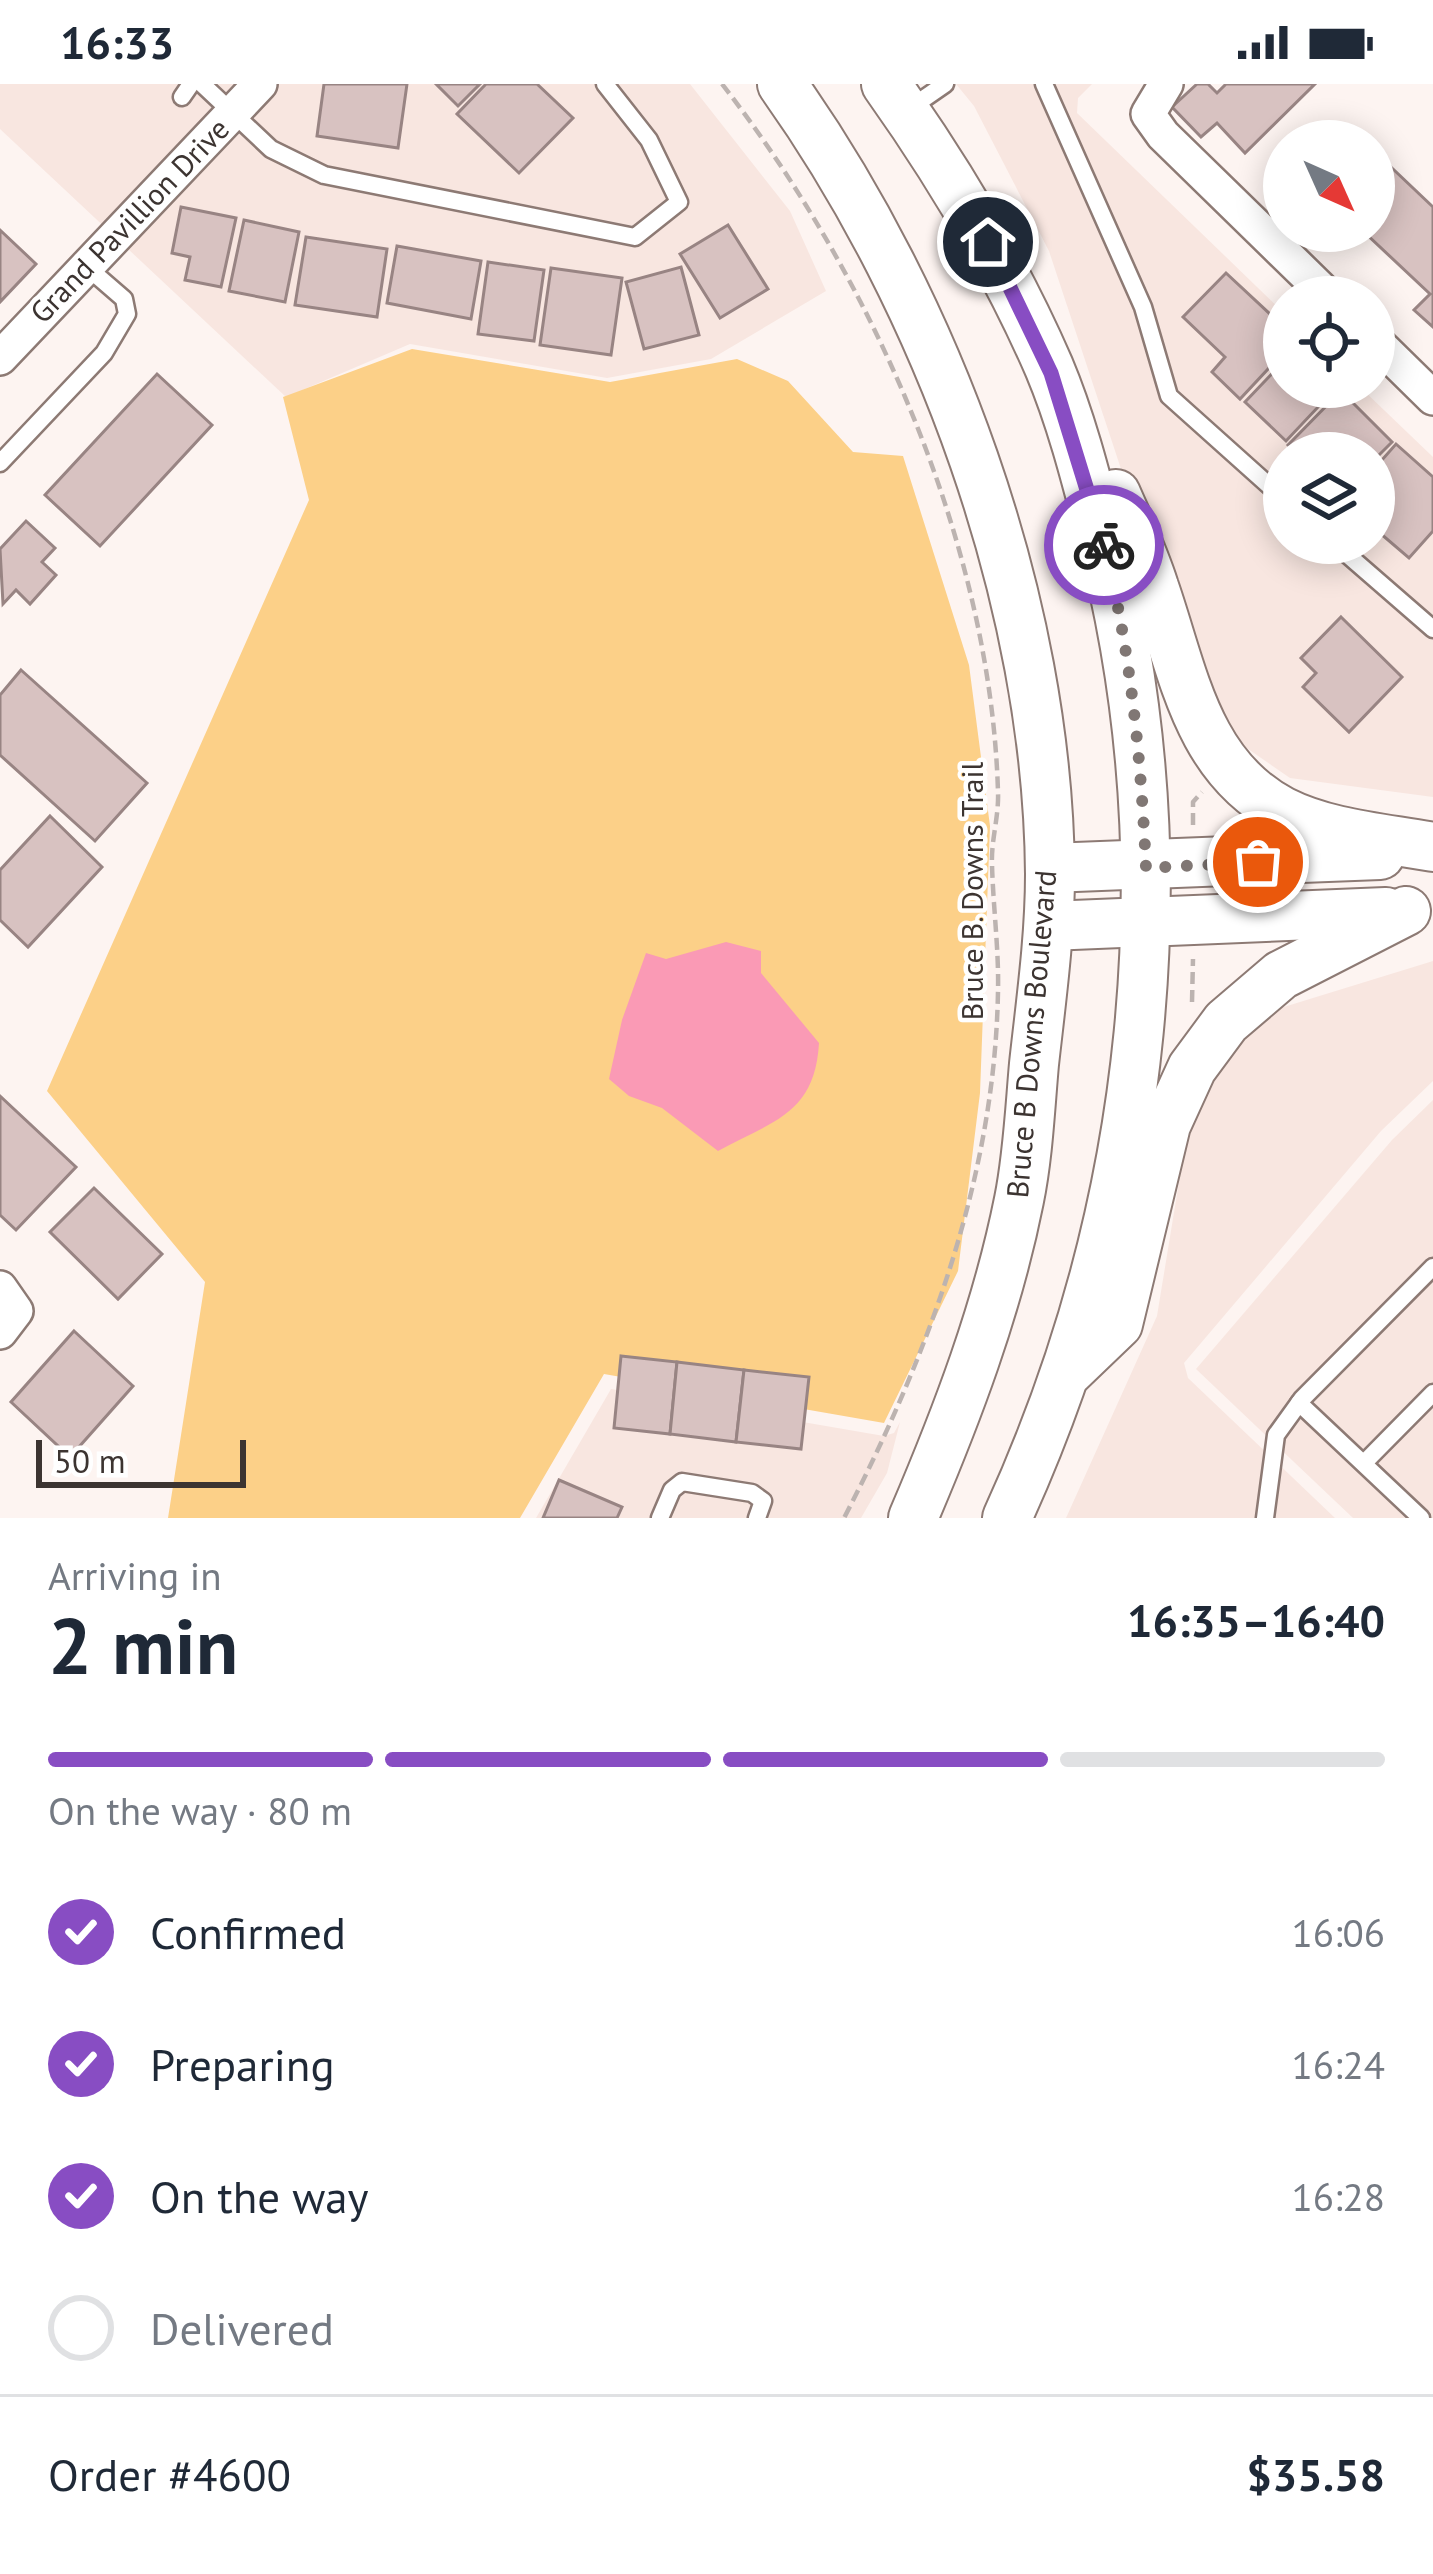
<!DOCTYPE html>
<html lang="en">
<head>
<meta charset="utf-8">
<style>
	body { margin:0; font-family:"PT Sans",sans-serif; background:#f2f2f3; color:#1f2937; height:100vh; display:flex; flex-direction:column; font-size:45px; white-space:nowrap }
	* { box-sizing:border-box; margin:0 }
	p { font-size:39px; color:#747a83 }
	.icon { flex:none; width:66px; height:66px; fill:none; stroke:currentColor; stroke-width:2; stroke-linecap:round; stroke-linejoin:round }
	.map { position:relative; height:1434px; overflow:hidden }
	.sheet { display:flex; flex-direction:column; background:#fff; flex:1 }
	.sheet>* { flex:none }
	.needle { width:78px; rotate:135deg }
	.buttons { position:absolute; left:1263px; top:36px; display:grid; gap:24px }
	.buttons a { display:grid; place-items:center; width:132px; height:132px; border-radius:50%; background:#fff; box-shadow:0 6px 30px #0003; font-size:60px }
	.scale { position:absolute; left:36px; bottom:30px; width:210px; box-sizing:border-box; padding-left:12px; border:6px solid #3c3431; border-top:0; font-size:33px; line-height:42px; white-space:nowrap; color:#3c3431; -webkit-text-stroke:9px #fff; paint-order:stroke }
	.pin { position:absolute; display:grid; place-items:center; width:102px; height:102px; color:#fff; margin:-51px; border:6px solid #fff; border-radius:50%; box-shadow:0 3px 12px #0007 }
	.courier { position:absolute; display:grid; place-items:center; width:120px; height:120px; margin:-60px; border:9px solid #884dc3; border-radius:50%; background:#fff; color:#222; box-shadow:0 3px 15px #0007 }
	.head em { font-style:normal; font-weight:700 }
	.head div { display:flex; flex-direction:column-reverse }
	.head { display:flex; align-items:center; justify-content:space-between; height:204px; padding:0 48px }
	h1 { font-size:78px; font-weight:700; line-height:90px }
	.bar { display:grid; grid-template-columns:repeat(4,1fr); gap:18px 12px; align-content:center; height:144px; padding:0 48px }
	.bar i { height:15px; border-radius:9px; background:#e0e1e3 }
	.bar .current { background:#884dc3 }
	.bar p { grid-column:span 4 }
	.line { display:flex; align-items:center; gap:30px; padding:0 48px; border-top:3px solid #e0e1e3 }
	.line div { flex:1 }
	ol { padding:0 48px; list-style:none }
	li { display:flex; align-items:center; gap:36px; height:132px }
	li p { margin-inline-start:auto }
	li .icon { padding:12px; border-radius:50%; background:#884dc3; color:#fff; stroke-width:4 }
	li:last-child { color:#747a83 }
	li i { width:66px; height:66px; border:6px solid #e0e1e3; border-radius:50% }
	.status { display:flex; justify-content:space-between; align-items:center; height:84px; padding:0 60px; background:#fff; direction:ltr }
	.status svg { height:33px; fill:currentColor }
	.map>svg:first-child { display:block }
	.built { fill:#f8e6e0; fill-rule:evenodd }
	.green { fill:#fcd088 }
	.water { fill:#fa9ab5 }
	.building { fill:#d8c2c1; stroke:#988483; stroke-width:3 }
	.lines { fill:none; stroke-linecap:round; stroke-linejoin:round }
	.lane-casing { stroke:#8d7a74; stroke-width:21 }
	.street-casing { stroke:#8d7a74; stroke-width:38 }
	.secondary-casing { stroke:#8d7a74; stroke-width:52 }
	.path { stroke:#bcb3b0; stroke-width:4.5; stroke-dasharray:12 6; stroke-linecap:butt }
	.lane { stroke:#fff; stroke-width:16 }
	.street { stroke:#fff; stroke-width:33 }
	.secondary { stroke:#fff; stroke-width:48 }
	.done { stroke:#807774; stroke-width:12; stroke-dasharray:0 21.6 }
	.route { stroke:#884dc3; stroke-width:15 }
	.labels { text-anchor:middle; stroke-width:9; stroke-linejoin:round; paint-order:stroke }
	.street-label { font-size:30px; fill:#3c3431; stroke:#fff }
</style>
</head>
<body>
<div class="status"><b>16:33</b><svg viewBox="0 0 49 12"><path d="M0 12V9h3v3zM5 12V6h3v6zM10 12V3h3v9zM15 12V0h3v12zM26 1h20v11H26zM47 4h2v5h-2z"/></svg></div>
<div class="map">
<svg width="1433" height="1434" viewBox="0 0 1433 1434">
	<rect width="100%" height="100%" fill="#fdf4f1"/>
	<!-- built -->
	<g class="built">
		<path d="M0,0H690L790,127L826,207L711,275L607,294L410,260L286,313L0,45Z"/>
		<path d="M956,0H1092L1078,14L1077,29L1284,229V303H1360L1433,373V713L1290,694L1238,658L1189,562L1123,391L1049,167L974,22ZM1284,369H1374V459H1284Z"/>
		<path d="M1433,877V997L1381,1047L1184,1279L1188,1294L1335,1434H1066L1157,1232L1191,1025L1205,993L1264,929Z"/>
		<path d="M1433,1016V1434H1353L1196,1285L1392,1056Z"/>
		<path d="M611,1305L884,1352L894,1349L900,1338L887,1389L861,1434H536Z"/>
	</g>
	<!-- green -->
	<path class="green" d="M412,265L610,298L737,275L788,297L853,368L903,372L969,581L990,742L980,1009L958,1187L884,1339L604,1290L520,1434H168L205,1198L47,1007L309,416L283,313Z"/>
	<!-- water -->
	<path class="water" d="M726,858L761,867V889L819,959C815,1030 773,1037 718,1067L662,1024L629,1012L609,995L622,936L646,869L666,875Z"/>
	<!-- building -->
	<g class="building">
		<path d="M324,0H407L398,64L317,52Z"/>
		<path d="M436,0H480L458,22Z"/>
		<path d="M486,0H537L573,34L519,89L457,30Z"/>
		<path d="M1197,0H1208L1217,9L1226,0H1315L1245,69L1217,39L1201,53L1172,23Z"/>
		<path d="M1374,67L1433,123V243L1414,226L1430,210L1363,147H1374Z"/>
		<path d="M181,123L236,134L221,203L185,196L190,173L172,169Z"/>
		<path d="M244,136L299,148L285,218L229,207Z"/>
		<path d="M728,141L768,205L720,234L680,170Z"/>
		<path d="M0,146L36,180L0,218Z"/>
		<path d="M306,153L387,165L377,233L295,221Z"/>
		<path d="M397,162L481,177L471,235L387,219Z"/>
		<path d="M488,178L544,186L534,257L478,250Z"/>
		<path d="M681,183L699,251L644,265L626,198Z"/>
		<path d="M551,184L622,194L611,271L540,261Z"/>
		<path d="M1226,189L1284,243V268L1240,315L1212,288L1225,273L1183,233Z"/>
		<path d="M1284,277V303L1336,304L1286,357L1245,318Z"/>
		<path d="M157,290L212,341L100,462L45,411Z"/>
		<path d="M1341,307L1392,358L1374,376V369H1295L1288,361Z"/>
		<path d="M1396,360L1433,393V447L1409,474L1374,444V385Z"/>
		<path d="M26,437L55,464L42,478L56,491L30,520L16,506L3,520L0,465Z"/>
		<path d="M1341,533L1402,593L1349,648L1303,603L1316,589L1301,574Z"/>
		<path d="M21,586L147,699L95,757L0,671V611Z"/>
		<path d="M50,732L102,783L28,863L0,836V786Z"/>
		<path d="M0,1012L76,1083L16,1146L0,1131Z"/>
		<path d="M94,1104L162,1170L118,1215L50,1148Z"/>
		<path d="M74,1247L133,1302L70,1373L11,1318Z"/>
		<path d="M621,1272L677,1278L670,1350L614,1344Z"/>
		<path d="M677,1278L744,1286L736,1358L670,1350Z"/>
		<path d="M744,1286L809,1293L801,1365L736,1358Z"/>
		<path d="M559,1396L622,1423L617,1434H543Z"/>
	</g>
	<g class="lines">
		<defs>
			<g id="lane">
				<path d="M202,0L271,65L324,91L635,153L679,118L649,56L605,0"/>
				<path d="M1044,0L1143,223L1169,312L1284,415"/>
				<path d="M182,13L191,0"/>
				<path d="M906,27L945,0"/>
				<path d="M0,379L104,269L127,230L124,215L87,183"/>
				<path d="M1334,459L1433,545"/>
				<path d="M1299,1319L1421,1434"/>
				<path d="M1365,1378L1433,1309"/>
				<path d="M660,1434L672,1406L682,1398L752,1409L763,1417L757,1434"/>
				<path d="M1265,1434L1276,1351L1302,1315L1433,1183"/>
			</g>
			<g id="street">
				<path d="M1166,0L1148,30L1163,51L1329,213"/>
				<path d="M1374,256L1433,314"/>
				<path d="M0,274L260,0"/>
				<path d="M0,1204L16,1227L0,1248"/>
			</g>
			<g id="secondary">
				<path d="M782,0C938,219 1048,518 1050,790C1050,853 1041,917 1034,980C1030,1025 1028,1072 1019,1116C997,1226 957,1331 913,1434"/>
				<path d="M886,0C950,90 1005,182 1049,283C1071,335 1086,394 1100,448C1186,777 1148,1126 1007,1434"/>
				<path d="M1116,410C1129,440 1144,471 1154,503C1183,586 1196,682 1282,727C1327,750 1384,754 1433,763"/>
				<path d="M1050,784L1380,771"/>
				<path d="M1049,842L1386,828"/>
				<path d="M1069,1287L1118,1240L1166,1041L1192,984L1226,938L1281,891L1406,827"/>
			</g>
		</defs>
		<!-- lane casing -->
		<use href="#lane" class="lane-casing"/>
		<!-- street casing -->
		<use href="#street" class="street-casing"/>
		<!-- secondary casing -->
		<use href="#secondary" class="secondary-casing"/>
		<!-- path -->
		<g class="path">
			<path d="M722,0C872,193 991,461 998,708C999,733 991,756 992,780C993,822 999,866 998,907C995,1093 928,1272 844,1434"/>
			<path d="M1193,741V718L1202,708"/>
			<path d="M1192,918L1193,875"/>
		</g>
		<!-- lane -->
		<use href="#lane" class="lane"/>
		<!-- street -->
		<use href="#street" class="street"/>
		<!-- secondary -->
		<use href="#secondary" class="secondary"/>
	</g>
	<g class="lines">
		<!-- done -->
		<path class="done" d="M1104,461C1131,567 1141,676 1146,784L1258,778"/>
		<!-- route -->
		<path class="route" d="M988,158L1051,289L1104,461"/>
	</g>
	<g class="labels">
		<!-- street labels -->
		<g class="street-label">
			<text transform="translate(130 137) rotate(-46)" y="10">Grand Pavillion Drive</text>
			<text transform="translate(973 807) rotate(-90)" y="10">Bruce B. Downs Trail</text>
			<text transform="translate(1032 950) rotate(-85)" y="10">Bruce B Downs Boulevard</text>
		</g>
	</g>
</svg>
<div class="buttons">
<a><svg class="needle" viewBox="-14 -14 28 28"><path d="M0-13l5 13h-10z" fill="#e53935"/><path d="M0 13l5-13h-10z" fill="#747a83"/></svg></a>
<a><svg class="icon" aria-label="locate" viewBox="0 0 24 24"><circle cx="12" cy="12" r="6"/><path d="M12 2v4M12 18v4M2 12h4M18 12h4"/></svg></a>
<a><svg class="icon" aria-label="layers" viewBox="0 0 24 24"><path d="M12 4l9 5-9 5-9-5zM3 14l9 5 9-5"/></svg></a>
</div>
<div class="scale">50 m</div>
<div class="pin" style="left:1258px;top:778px;background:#ea580c"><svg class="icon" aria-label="bag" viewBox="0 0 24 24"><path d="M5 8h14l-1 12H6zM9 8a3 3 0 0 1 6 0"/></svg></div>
<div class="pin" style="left:988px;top:158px;background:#1f2937"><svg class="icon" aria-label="home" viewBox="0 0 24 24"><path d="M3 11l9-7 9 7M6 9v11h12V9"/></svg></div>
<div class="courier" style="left:1104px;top:461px"><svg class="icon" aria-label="bike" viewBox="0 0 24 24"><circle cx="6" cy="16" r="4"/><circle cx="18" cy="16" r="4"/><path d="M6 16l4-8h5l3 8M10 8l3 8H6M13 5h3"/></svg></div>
</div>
<section class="sheet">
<div class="head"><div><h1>2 min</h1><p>Arriving in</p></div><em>16:35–16:40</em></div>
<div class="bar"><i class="current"></i><i class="current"></i><i class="current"></i><i></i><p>On the way · 80 m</p></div>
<ol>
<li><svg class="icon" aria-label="check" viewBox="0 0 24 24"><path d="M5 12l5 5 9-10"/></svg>Confirmed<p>16:06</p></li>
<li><svg class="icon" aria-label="check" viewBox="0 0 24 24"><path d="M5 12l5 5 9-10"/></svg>Preparing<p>16:24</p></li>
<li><svg class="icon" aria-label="check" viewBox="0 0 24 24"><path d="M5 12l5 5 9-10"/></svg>On the way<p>16:28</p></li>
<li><i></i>Delivered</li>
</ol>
<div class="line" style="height:156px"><div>Order #4600</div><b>$35.58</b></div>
</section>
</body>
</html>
